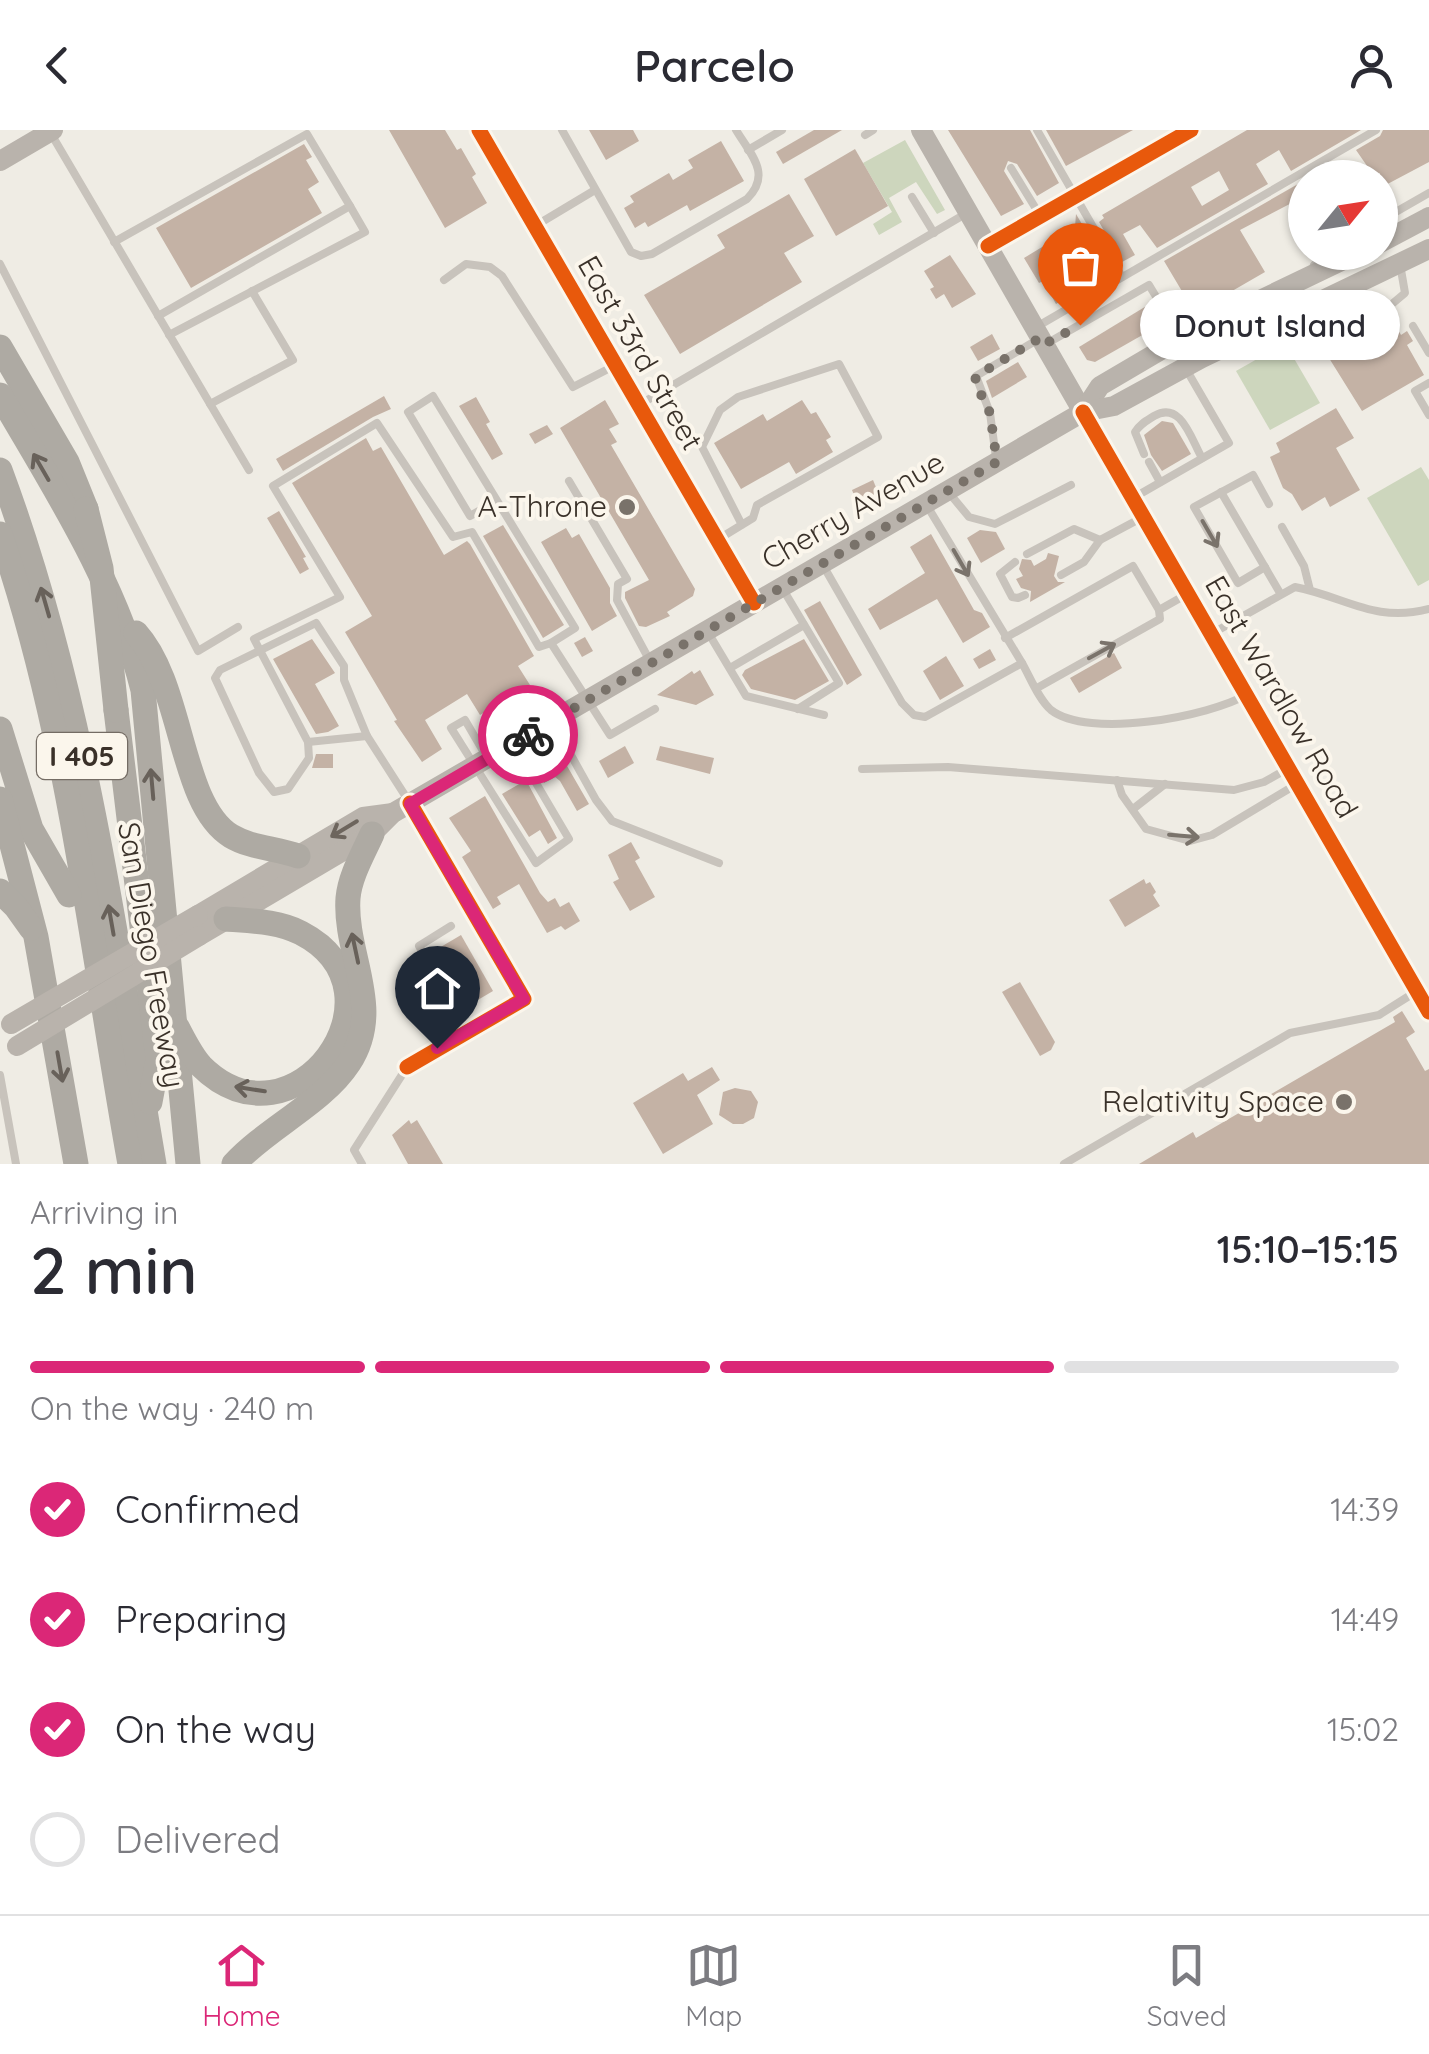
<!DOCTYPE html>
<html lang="en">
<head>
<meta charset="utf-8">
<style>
	body { margin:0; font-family:Quicksand,sans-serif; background:#f7f7f7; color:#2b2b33; height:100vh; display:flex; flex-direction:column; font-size:38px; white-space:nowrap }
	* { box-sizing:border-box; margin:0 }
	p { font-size:32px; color:#7c7c81 }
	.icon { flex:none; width:55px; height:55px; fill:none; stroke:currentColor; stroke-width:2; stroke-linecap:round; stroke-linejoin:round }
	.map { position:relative; height:1034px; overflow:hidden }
	.panel { display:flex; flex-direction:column; background:#fff; flex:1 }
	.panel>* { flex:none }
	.needle { width:65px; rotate:60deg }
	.tools { position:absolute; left:1288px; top:30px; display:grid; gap:20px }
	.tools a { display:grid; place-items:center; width:110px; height:110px; border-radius:50%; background:#fff; box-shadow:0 2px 8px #0004; font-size:50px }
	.pin { position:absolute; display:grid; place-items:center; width:85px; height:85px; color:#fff; margin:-102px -42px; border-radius:50% 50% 50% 0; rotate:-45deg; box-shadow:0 0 10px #0007 }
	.pin .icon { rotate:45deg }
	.courier { position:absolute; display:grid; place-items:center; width:100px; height:100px; margin:-50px; border:8px solid #db2777; border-radius:50%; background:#fff; color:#222; box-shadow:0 2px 12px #0007 }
	.bubble { position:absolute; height:70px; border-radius:35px; background:#fff; box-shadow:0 2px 8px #0004; font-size:32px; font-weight:600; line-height:70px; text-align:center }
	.summary em { font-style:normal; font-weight:600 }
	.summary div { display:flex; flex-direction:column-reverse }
	.summary { display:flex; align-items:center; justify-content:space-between; height:170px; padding:0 30px }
	h1 { font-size:65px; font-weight:600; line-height:75px }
	.bar { display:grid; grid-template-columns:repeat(4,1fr); gap:15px 10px; align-content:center; height:120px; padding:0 30px }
	.bar i { height:12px; border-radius:8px; background:#e1e1e2 }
	.bar .active { background:#db2777 }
	.bar p { grid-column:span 4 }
	ol { padding:0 30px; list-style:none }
	li { display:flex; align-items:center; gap:30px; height:110px }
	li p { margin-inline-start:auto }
	li .icon { padding:10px; border-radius:50%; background:#db2777; color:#fff; stroke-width:4 }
	li:last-child { color:#7c7c81 }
	li i { width:55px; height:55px; border:5px solid #e1e1e2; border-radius:50% }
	header { display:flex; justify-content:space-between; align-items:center; height:130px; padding:0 30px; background:#fff; font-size:45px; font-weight:600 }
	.menu { display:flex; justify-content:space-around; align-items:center; height:140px; border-top:2px solid #e1e1e2; background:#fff; font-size:28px; color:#7c7c81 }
	.menu a { display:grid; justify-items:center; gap:5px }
	.menu .active { color:#db2777 }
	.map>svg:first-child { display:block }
	.green { fill:#cdd6bd }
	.building { fill:#c4b2a5; fill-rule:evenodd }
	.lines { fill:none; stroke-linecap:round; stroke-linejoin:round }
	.lane { stroke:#c8c3bc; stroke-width:8 }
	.street { stroke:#c8c3bc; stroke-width:14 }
	.secondary { stroke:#b9b3ac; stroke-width:20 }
	.highway { stroke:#aeaaa3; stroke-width:25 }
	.secondary-bridge { stroke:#b9b3ac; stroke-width:20 }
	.highway-bridge { stroke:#aeaaa3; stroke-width:25 }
	.cycleway-casing { stroke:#fbf6ec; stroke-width:21 }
	.cycleway { stroke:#e8590c; stroke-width:15 }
	.oneway { stroke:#68615a }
	.oneway2 { stroke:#7a736b }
	.oneway3 { stroke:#6d655d }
	.done { stroke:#79726a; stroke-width:10; stroke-dasharray:0 18 }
	.route { stroke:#db2777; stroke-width:12 }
	.poi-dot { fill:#79726a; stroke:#fbf6ec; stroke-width:4 }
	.labels { text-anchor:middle; stroke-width:8; stroke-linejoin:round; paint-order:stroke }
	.shield { fill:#fbf6ec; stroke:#746c64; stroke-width:2.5 }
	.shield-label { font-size:28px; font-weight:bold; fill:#3a3129 }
	.street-label { font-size:30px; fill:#3a3129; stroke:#fbf6ec }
	.poi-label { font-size:30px; fill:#3a3129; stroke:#fbf6ec; text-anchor:end }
</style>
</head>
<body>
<header><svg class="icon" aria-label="back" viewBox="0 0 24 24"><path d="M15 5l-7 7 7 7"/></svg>Parcelo<svg class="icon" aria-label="person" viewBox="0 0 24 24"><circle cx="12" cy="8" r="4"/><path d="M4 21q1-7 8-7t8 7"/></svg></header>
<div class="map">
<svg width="1429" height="1034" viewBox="0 0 1429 1034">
	<rect width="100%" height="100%" fill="#efece4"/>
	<!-- green -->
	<g class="green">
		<path d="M905,10L945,80L937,84L916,52L889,68L902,92L879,105L873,94L892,82L863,33Z"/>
		<path d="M1285,213L1320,273L1270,300L1236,241Z"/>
		<path d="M1421,337L1429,350V450L1418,456L1367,368Z"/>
	</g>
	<!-- building -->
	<g class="building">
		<path d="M389,0H445L457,20L461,18L476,44L472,47L487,73L445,98Z"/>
		<path d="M589,0H633L639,11L606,30Z"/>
		<path d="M814,0H842L783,34L776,22Z"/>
		<path d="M948,0H1030L1059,53L1037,66L1017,34L1008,31L1004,41L1024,74L1001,86Z"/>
		<path d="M1046,0H1133L1066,36Z"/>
		<path d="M1247,0H1361L1291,41L1279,20L1256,34L1268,54L1157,118L1140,95L1123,104L1135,125L1122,132L1099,92L1104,88L1102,85ZM1219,41L1229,60L1202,76L1191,57Z"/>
		<path d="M1383,0H1429V32L1380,58V43L1374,46L1356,20L1380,6Z"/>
		<path d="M721,11L744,51L690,81L687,75L648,97L645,92L635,98L624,78L634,72L630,66L669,43L673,50L693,38L688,30Z"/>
		<path d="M304,14L312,27L306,30L319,52L308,59L322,83L191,158L156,98Z"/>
		<path d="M855,19L888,76L836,106L804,49Z"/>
		<path d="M1305,50V66L1240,100L1265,142L1182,190L1174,175L1186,168L1164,131Z"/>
		<path d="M789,64L814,106L784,123L802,152L680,224L644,165L725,118L717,105Z"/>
		<path d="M1076,84L1111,143L1056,174L1043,151L1039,153L1024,128L1075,97Z"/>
		<path d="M950,125L976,164L952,178L944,164L936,169L930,159L934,157L924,141Z"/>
		<path d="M1148,175L1160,195L1095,232L1087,230L1079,217Z"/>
		<path d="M1395,194L1401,205L1407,201L1413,211L1407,215L1424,245L1362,281L1324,220L1371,195L1377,205Z"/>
		<path d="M992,204L1000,219L978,231L970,217Z"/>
		<path d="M1018,232L1027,247L992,268L986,251Z"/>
		<path d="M384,266L391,279L373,287L283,341L276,329Z"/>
		<path d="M476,267L490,292L486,294L503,324L492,330L459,276Z"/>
		<path d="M605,270L619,294L609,299L617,312L611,315L695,459L693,466L667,482L670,486L646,497L639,496L625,468V462L649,450L560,298Z"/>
		<path d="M802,270L811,284L816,282L831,307L826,310L833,322L796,344L789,332L741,359L714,313L763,284L767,291Z"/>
		<path d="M1336,278L1354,308L1336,318L1360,360L1330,377L1325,367L1302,381L1292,364L1283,358L1270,327L1280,322L1276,313Z"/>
		<path d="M1162,291L1173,293L1191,324L1162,341L1151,325L1144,305Z"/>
		<path d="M547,295L553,304L535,314L529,304Z"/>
		<path d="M366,308L373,321L381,317L444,425L467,411L470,414L534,526L518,536L530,555L480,585L467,564L425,590L442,619L422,632L394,591L397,590L345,502L372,486L292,353Z"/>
		<path d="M873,350L880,367L864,377L858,375L852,360Z"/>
		<path d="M279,381L306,427L303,428L309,439L300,444L267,388Z"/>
		<path d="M503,395L564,495L543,508L483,406Z"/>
		<path d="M566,398L572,408L579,404L610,458V473L617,486L592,501L541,412Z"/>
		<path d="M980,400L996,402L1005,419L981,433L967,408Z"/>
		<path d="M931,404L974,480L982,483L990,497L963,513L937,469L880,500L868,479L925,443L910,417Z"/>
		<path d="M1048,423L1059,426L1054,446L1058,452H1065L1030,472L1031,461L1021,458L1016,449L1023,446L1019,439L1022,429L1031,430L1034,436L1046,429Z"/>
		<path d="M820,471L862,545L847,555L804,480Z"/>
		<path d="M585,507L593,521L582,527L574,513Z"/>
		<path d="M312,509L335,543L315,554L339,596L328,602L316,604L273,529Z"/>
		<path d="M804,509L829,551L795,570L751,559L742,545L745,540Z"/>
		<path d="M990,519L996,530L979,539L973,529Z"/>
		<path d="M1114,523L1122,538L1079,563L1070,548Z"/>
		<path d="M946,526L964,556L940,570L923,541Z"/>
		<path d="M700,540L714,565L696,575L657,565L692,541L694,544Z"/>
		<path d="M625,616L634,633L608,648L599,631Z"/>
		<path d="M660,616L714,628L710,644L656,630Z"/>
		<path d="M559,622L589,674L577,681L560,651L555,647L544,653L536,635Z"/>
		<path d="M316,624H333V638H312Z"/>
		<path d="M526,650L557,708L548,714L540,700L529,707L502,664Z"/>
		<path d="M485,666L540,763L548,772L555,768L560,777L569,772L580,791L565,800L561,796L547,803L519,754L497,767L501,774L493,779L462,727L471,721L449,688Z"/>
		<path d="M631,712L640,728L635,731L655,767L630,781L613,752L619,749L608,725Z"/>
		<path d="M1144,749L1146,754L1150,752L1156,762L1153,765L1160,776L1125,797L1109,770Z"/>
		<path d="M461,805L493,861L471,874L439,818Z"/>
		<path d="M1020,852L1055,912L1051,920L1040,926L1002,862Z"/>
		<path d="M1402,881L1415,902L1406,908L1425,941L1429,939V1034H1139L1193,1002L1196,1008L1395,892L1393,887Z"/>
		<path d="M712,937L720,950L697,965L713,994L663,1024L633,973L683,943L688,951Z"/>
		<path d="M735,958L751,961L758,972L754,988L743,994H733L719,985L723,962Z"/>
		<path d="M409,990L411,994L417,990L443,1034H408L392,1005Z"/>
	</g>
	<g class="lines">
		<!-- lane -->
		<g class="lane">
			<path d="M562,0L631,122L641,126L652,124L747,69C772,44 751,25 736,0"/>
			<path d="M1037,0L1122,147"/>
			<path d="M50,2L249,340"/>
			<path d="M865,5L873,0"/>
			<path d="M748,20L782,0"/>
			<path d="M1011,38L1041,87"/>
			<path d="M912,67L934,103"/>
			<path d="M1380,91L1429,63"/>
			<path d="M535,96L595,60"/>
			<path d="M114,112L307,4L350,76L158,186"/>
			<path d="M0,134L198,521L238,497"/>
			<path d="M1314,135L1330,122"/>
			<path d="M444,150L466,134L490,137L502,146L573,257L616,235"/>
			<path d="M1345,164L1359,192L1386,179L1405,163L1400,134"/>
			<path d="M1038,196L1376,0"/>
			<path d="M1413,196L1429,223"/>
			<path d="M169,205L365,102L350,76"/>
			<path d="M1046,214L1149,155L1181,208"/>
			<path d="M1429,253L1415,261L1429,285"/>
			<path d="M210,274L293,230L252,161"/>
			<path d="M639,275L967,83"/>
			<path d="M1144,324L1135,302C1140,294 1146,291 1154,286C1181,270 1191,309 1202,328"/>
			<path d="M996,328L990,283L976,246L1037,210"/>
			<path d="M1149,332L1160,352"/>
			<path d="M569,351L627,449L618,454L617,470L651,533"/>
			<path d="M1221,362L1280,463"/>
			<path d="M950,364L969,387L995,394L1071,355"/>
			<path d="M1133,368L1229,313L1186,239"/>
			<path d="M496,371L470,386L408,282L433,266L575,498L551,513L610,605L655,579"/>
			<path d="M1282,397L1304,436L1310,460"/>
			<path d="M717,410L753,388L757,375L878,307L839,234L738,267L720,280L702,317L742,395"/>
			<path d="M1100,410L1145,386"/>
			<path d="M1027,424L1074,399L1100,410L1084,432L1061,445"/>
			<path d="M1015,432L1000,444L1012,467L1018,468L1025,465"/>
			<path d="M824,437L902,573L914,585L925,587L1022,533L926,374"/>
			<path d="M1265,437L1238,453L1194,377L1253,345L1269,374"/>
			<path d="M784,461L839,553L798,579"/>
			<path d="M1213,503L1295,457C1346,467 1374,493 1429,479"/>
			<path d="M709,504L746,566L824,585"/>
			<path d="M1005,508L1133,436L1159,480"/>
			<path d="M1022,533C1030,547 1039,570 1051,580C1088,609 1209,587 1248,564"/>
			<path d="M730,538L804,495"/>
			<path d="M1037,558L1160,489L1159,480L1189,463"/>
			<path d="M552,591L596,670L612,691L719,733"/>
			<path d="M367,606L308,612L254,509L340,467L273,356L377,293L453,407L472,402L539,517L551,513"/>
			<path d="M308,612L309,628L288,659L274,662L259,643L215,548L220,540L316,493L344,536V550L367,606L408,670"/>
			<path d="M486,626L465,590L451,598L536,733L569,709L513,614"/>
			<path d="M862,639L948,637L1234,660L1264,652L1287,639"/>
			<path d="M1117,650L1122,665L1146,699L1190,711L1212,705L1297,654"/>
			<path d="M1133,679L1165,654"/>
			<path d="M451,796L419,816L467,900"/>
			<path d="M0,945L16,1034"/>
			<path d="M362,1034L354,1020L407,937"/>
			<path d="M1064,1034L1290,903L1379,885L1417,861"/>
		</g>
		<!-- street -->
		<g class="street">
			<path d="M479,0L754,473"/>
			<path d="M988,116L1191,0"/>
			<path d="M1083,282L1429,882"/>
			<path d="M407,937L524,869L410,673"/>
		</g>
		<!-- secondary -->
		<g class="secondary">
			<path d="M921,0L1083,282"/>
			<path d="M0,31L53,0"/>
			<path d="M1380,113L1429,87"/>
			<path d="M1083,282L1100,256L1185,206L1360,122"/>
			<path d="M198,785L363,687L393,683"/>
			<path d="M199,806L372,704L393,683L1083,282L1114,276L1202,228L1429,119"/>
		</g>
		<!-- highway -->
		<g class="highway">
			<path d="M0,217L67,332L86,379"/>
			<path d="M0,265C54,358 117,454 143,560L188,1034"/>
			<path d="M0,340C83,563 114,800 154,1034"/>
			<path d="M0,404C70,607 92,824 130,1034"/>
			<path d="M136,503C184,556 179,674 231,706C251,718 276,718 298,726"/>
			<path d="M116,580L158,929L150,972"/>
			<path d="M0,599L31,699L69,765"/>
			<path d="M0,669L36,807L76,1034"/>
			<path d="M0,761L16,777L31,798"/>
			<path d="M177,897C184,910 191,925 201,936C293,1028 415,862 301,803C278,791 251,791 226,789"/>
			<path d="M234,1034C267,998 323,973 349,933C385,878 344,825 348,768C350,746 363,724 372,704"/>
		</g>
		<!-- secondary-bridge -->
		<g class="secondary-bridge">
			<path d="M11,894L198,785"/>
			<path d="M17,916L199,806"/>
		</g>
		<!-- highway-bridge -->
		<path class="highway-bridge" d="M86,379L101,438L116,580"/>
		<defs>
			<g id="cycleway">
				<path d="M479,0L754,473"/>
				<path d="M988,116L1191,0"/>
				<path d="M1083,282L1429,882"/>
				<path d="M407,937L524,869L410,673"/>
			</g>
		</defs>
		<!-- cycleway casing -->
		<use href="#cycleway" class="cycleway-casing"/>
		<!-- cycleway -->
		<use href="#cycleway" class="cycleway"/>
	</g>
	<!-- one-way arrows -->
	<defs><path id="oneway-shaft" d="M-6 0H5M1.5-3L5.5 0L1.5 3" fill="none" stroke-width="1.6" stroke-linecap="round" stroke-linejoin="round" transform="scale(2.5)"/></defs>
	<g class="oneway">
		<use href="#oneway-shaft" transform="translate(41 337) rotate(-120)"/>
		<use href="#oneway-shaft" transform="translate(45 472) rotate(-106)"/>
		<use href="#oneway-shaft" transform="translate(152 654) rotate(-95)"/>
		<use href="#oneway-shaft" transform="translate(111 790) rotate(-100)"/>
		<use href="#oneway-shaft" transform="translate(355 818) rotate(-102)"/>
		<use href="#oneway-shaft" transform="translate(60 937) rotate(80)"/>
		<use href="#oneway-shaft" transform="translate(250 959) rotate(-171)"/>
	</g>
	<g class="oneway2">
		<use href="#oneway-shaft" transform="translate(1210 404) rotate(60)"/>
		<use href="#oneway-shaft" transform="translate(961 433) rotate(60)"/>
		<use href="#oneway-shaft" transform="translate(1102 521) rotate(-29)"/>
		<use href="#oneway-shaft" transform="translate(1184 706) rotate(5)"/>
	</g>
	<use class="oneway3" href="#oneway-shaft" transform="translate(344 699) rotate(149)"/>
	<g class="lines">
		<!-- done -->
		<path class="done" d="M528,605L997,332L990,283L975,252L976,246L1040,208L1045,214L1080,195"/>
		<!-- route -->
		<path class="route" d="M437,918L524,869L410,674L528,605"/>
	</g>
	<!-- markers -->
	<g class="poi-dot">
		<circle cx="627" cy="377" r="10"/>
		<circle cx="1344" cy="972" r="10"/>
	</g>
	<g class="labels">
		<!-- shield labels -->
		<rect class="shield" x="37" y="603" width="90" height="46" rx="8"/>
		<g class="shield-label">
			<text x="82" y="636">I 405</text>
		</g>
		<!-- street labels -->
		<g class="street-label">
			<text transform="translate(640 223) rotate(60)" y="10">East 33rd Street</text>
			<text transform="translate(853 381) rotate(-30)" y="10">Cherry Avenue</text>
			<text transform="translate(1281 567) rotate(60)" y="10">East Wardlow Road</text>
			<text transform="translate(151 825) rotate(80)" y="10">San Diego Freeway</text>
		</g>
		<!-- poi labels -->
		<g class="poi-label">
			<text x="607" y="387">A-Throne</text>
			<text x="1324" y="982">Relativity Space</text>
		</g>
	</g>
</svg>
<div class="tools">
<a><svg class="needle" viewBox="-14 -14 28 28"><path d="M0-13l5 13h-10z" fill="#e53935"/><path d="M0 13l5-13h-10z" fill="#7c7c81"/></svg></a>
</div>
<div class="pin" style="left:1080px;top:195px;background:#ea580c"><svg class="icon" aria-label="bag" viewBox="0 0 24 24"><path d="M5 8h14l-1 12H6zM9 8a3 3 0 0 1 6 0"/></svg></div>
<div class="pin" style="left:437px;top:918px;background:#1f2937"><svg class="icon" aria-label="home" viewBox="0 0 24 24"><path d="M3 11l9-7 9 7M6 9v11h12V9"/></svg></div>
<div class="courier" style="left:528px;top:605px"><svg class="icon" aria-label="bike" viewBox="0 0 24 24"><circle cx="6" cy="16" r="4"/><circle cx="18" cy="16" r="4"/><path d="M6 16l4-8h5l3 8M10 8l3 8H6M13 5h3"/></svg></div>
<div class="bubble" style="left:1140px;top:160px;width:260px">Donut Island</div>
</div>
<section class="panel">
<div class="summary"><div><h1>2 min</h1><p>Arriving in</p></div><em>15:10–15:15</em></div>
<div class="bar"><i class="active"></i><i class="active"></i><i class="active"></i><i></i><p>On the way · 240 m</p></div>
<ol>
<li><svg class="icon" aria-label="check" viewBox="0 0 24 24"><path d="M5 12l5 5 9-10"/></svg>Confirmed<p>14:39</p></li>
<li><svg class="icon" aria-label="check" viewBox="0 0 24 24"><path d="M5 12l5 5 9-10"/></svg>Preparing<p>14:49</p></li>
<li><svg class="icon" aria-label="check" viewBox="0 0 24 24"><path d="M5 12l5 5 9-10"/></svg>On the way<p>15:02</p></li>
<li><i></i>Delivered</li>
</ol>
</section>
<nav class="menu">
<a class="active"><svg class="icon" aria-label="home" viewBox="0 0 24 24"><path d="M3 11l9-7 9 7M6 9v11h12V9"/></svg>Home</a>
<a><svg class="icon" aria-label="map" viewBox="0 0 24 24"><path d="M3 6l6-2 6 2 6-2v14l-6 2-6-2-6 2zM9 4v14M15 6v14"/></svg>Map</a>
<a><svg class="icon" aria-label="saved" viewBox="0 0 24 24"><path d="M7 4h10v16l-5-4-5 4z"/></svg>Saved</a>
</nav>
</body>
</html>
